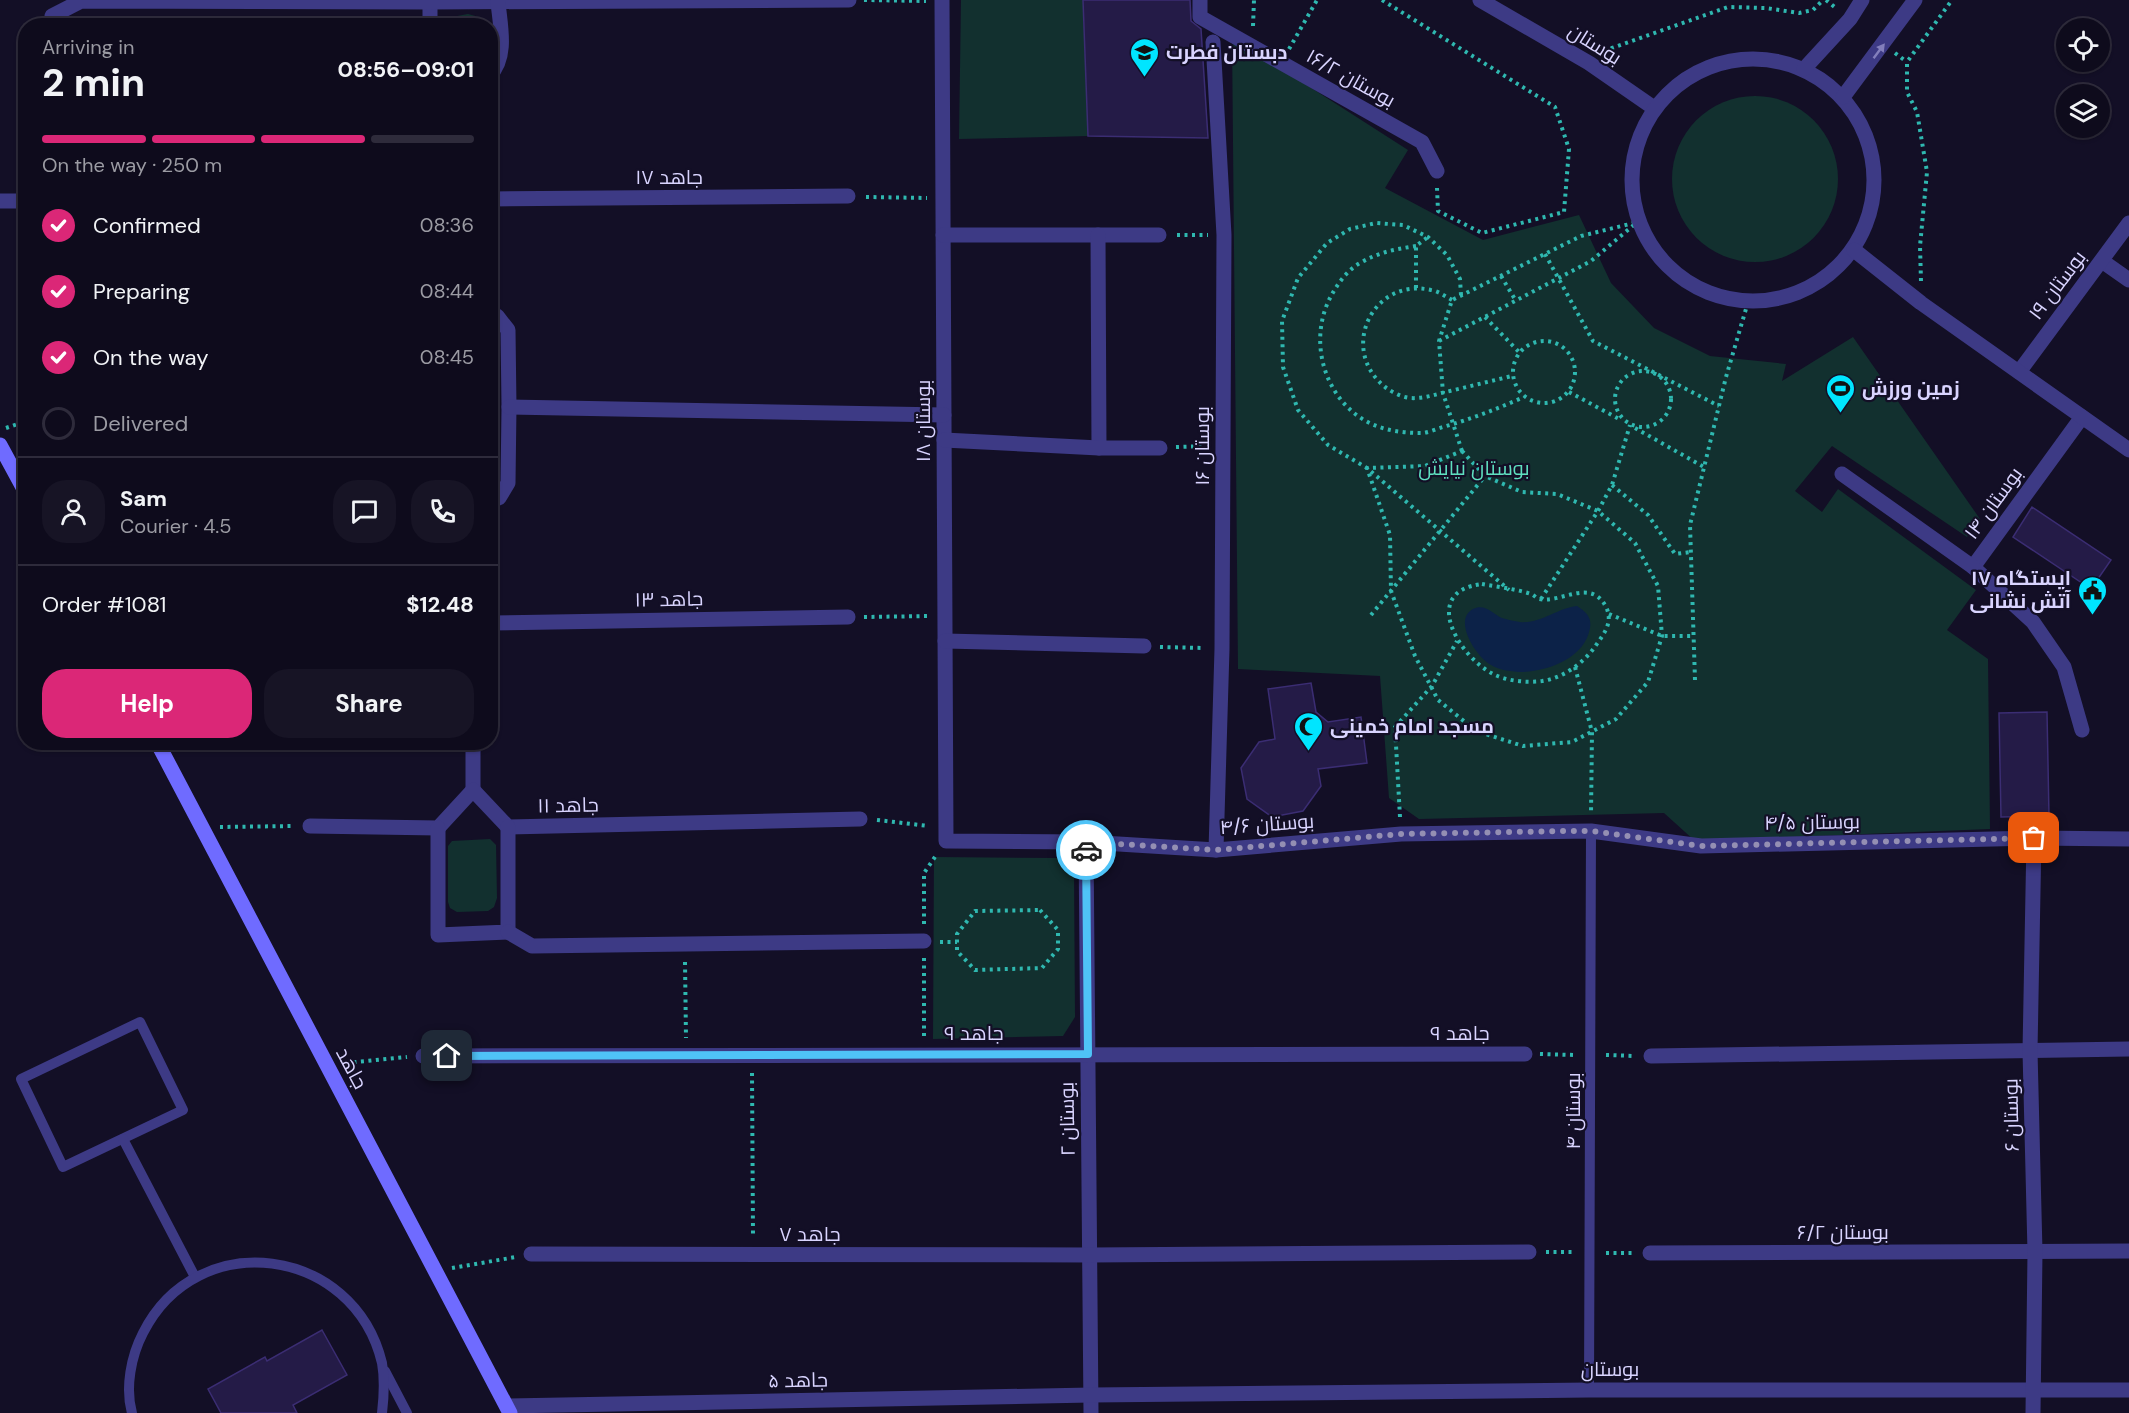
<!DOCTYPE html>
<html lang="en">
<head>
<meta charset="utf-8">
<style>
	body { margin:0; font-family:"DM Sans",Cairo,sans-serif; background:#171425; color:#f1f3f6; height:100vh; display:flex; flex-direction:column; font-size:22px; white-space:nowrap }
	* { box-sizing:border-box; margin:0 }
	p { font-size:20px; color:#9b9ba3 }
	.icon { flex:none; width:33px; height:33px; fill:none; stroke:currentColor; stroke-width:2; stroke-linecap:round; stroke-linejoin:round }
	.map { position:relative; flex:1; overflow:hidden }
	.details { position:absolute; left:18px; top:18px; width:480px; height:732px; display:flex; flex-direction:column; background:#0e0b1c; border-radius:24px; box-shadow:0 2px 4px #0004,0 0 0 2px #2e2b3b }
	.details>* { flex:none }
	.controls { position:absolute; left:2056px; top:18px; display:grid; gap:12px }
	.controls a { display:grid; place-items:center; width:54px; height:54px; border-radius:50%; background:#0e0b1c; box-shadow:0 2px 4px #0004,0 0 0 2px #2e2b3b; font-size:30px }
	.pin { position:absolute; display:grid; place-items:center; width:51px; height:51px; color:#fff; margin:-26px; border-radius:12px; box-shadow:0 3px 9px #0006 }
	.courier { position:absolute; display:grid; place-items:center; width:60px; height:60px; margin:-30px; border:4px solid #4fc3f7; border-radius:50%; background:#fff; color:#222; box-shadow:0 2px 8px #0007 }
	.overview em { font-style:normal; font-weight:700 }
	.overview div { display:flex; flex-direction:column-reverse }
	.overview { display:flex; align-items:center; justify-content:space-between; height:102px; padding:0 24px }
	h1 { font-size:39px; font-weight:700; line-height:45px }
	.bar { display:grid; grid-template-columns:repeat(4,1fr); gap:9px 6px; align-content:center; height:72px; padding:0 24px }
	.bar i { height:8px; border-radius:4px; background:#2e2b3b }
	.bar .current { background:#db2777 }
	.bar p { grid-column:span 4 }
	.line { display:flex; align-items:center; gap:15px; padding:0 24px; border-top:2px solid #2e2b3b }
	.line div { flex:1 }
	.round { display:grid; place-items:center; flex:none; width:63px; height:63px; border-radius:24px; background:#171425 }
	ol { padding:0 24px; list-style:none }
	li { display:flex; align-items:center; gap:18px; height:66px }
	li p { margin-inline-start:auto }
	li .icon { padding:6px; border-radius:50%; background:#db2777; color:#fff; stroke-width:4 }
	li:last-child { color:#9b9ba3 }
	li i { width:33px; height:33px; border:3px solid #2e2b3b; border-radius:50% }
	.action { display:flex; gap:12px; margin-top:auto; padding:12px 24px }
	.action a { flex:1; height:69px; border-radius:24px; background:#db2777; color:#fff; font-size:24px; font-weight:700; line-height:69px; text-align:center }
	.action a+a { background:#171425; color:#f1f3f6 }
	.map>svg:first-child { display:block }
	.green { fill:#12302f }
	.water { fill:#0c2248 }
	.building { fill:#241b47; stroke:#3b2d73; stroke-width:1.5 }
	.lines { fill:none; stroke-linecap:round; stroke-linejoin:round }
	.path { stroke:#2fb8b0; stroke-width:4; stroke-dasharray:3 4.5; stroke-linecap:butt }
	.service { stroke:#3d3a85; stroke-width:10 }
	.minor { stroke:#3d3a85; stroke-width:15 }
	.tertiary { stroke:#3d3a85; stroke-width:15 }
	.secondary { stroke:#6f6bff; stroke-width:15 }
	.oneway { fill:#837fbc }
	.done { stroke:#948fb3; stroke-width:6; stroke-dasharray:0 10.8 }
	.route { stroke:#4fc3f7; stroke-width:8 }
	.labels { text-anchor:middle; stroke-width:4.5; stroke-linejoin:round; paint-order:stroke }
	.street-label { font-size:20px; fill:#d9d4ff; stroke:#130f26 }
	.poi-label { font-size:20px; font-weight:bold; fill:#d9d4ff; stroke:#130f26; text-anchor:start }
	.park-label { font-size:20px; fill:#5fe0c0; stroke:#130f26 }
</style>
</head>
<body>
<div class="map">
<svg width="2129" height="1413" viewBox="0 0 2129 1413">
	<rect width="100%" height="100%" fill="#130f26"/>
	<!-- green -->
	<g class="green">
		<path d="M961,0H1083L1088,136L959,139Z"/>
		<path d="M468,14L479,17L488,25H447L457,16Z"/>
		<path d="M1232,37L1408,150L1385,188L1483,240L1579,215L1611,283L1654,328L1710,356L1786,364L1782,381L1853,337L1980,519L1967,537L1832,446L1795,491L1822,512L1838,489L1976,590L1947,630L1988,659L1990,829L1695,841L1664,813L1419,819L1389,798L1380,676L1238,669Z"/>
		<circle cx="1755" cy="179" r="83"/>
		<path d="M490,839L496,845L497,898L494,907L488,911L457,912L450,908L448,902V846L452,841Z"/>
		<path d="M934,857L1057,858L1074,874L1075,1017L1063,1036L933,1039Z"/>
	</g>
	<!-- water -->
	<path class="water" d="M1577,606C1586,612 1592,617 1590,628C1585,658 1549,671 1522,672C1513,672 1499,670 1491,665C1477,658 1452,620 1473,609C1485,603 1493,614 1502,618C1508,620 1515,621 1520,622C1541,624 1557,608 1577,606Z"/>
	<!-- building -->
	<g class="building">
		<path d="M1083,0H1190L1191,21L1201,29L1208,138L1088,136Z"/>
		<path d="M2032,507L2111,560L2091,589L2013,537Z"/>
		<path d="M1311,683L1316,712L1328,722L1361,717L1367,763L1318,769L1321,786L1303,811L1272,817L1247,799L1241,768L1259,742L1275,739L1268,689Z"/>
		<path d="M2047,712L2049,816L2001,817L1999,713Z"/>
		<path d="M322,1330L347,1375L293,1405L297,1413H221L208,1389L265,1357L267,1361Z"/>
	</g>
	<g class="lines">
		<!-- path -->
		<g class="path">
			<path d="M864,0L926,1"/>
			<path d="M1382,0L1555,107L1569,149L1564,212L1482,233L1438,211L1437,188"/>
			<path d="M1826,0L1837,9"/>
			<path d="M1253,26L1254,0"/>
			<path d="M1289,49L1317,0"/>
			<path d="M1605,53L1612,48L1728,7L1766,8L1799,13L1813,10L1823,0"/>
			<path d="M1895,53L1907,62"/>
			<path d="M866,197L927,198"/>
			<path d="M1177,235H1208"/>
			<path d="M1416,246C1396,249 1379,252 1360,263C1346,271 1336,286 1329,300C1309,342 1324,396 1364,420C1381,430 1401,433 1421,433C1428,433 1436,429 1443,427C1471,419 1497,409 1524,397"/>
			<path d="M1545,254L1593,341L1719,406"/>
			<path d="M1501,276L1516,301"/>
			<path d="M1921,281L1920,246L1927,172L1917,112L1907,92V62L1952,0"/>
			<path d="M1416,288V246L1428,237"/>
			<path d="M1461,295L1460,279L1447,255L1428,237L1403,225L1376,223L1350,229L1327,243L1298,278L1282,321L1283,367L1298,410L1328,445L1367,468L1509,590"/>
			<path d="M1452,300C1445,296 1438,291 1431,290C1373,277 1338,349 1385,387C1392,392 1401,397 1410,398C1424,399 1436,394 1450,391C1471,386 1491,381 1512,376"/>
			<path d="M1485,317L1519,352"/>
			<circle cx="1544" cy="372" r="31"/>
			<path d="M1439,341L1591,261L1635,224"/>
			<circle cx="1643" cy="399" r="28"/>
			<path d="M1569,392L1621,420"/>
			<path d="M6,428L26,421"/>
			<path d="M1635,428L1704,467"/>
			<path d="M1176,447L1207,446"/>
			<path d="M1462,451L1485,476L1522,492L1557,494L1598,511L1635,543L1658,586L1662,636L1648,682L1616,719L1572,742L1523,746L1476,731L1438,700L1415,656L1391,591L1390,535L1367,468L1425,466Z"/>
			<path d="M1462,451L1443,393L1439,341L1452,300L1581,236L1638,222"/>
			<path d="M1612,485L1648,515L1675,554L1691,552"/>
			<path d="M1482,584C1498,587 1516,589 1531,594C1534,595 1536,598 1539,599C1560,604 1591,577 1606,607C1614,623 1603,635 1594,648C1582,664 1563,678 1542,681C1526,683 1507,681 1493,674C1458,656 1420,591 1482,584Z"/>
			<path d="M1541,599L1598,511L1612,485L1630,425"/>
			<path d="M1609,614L1662,636H1693"/>
			<path d="M1371,615L1485,476"/>
			<path d="M864,617L929,616"/>
			<path d="M1160,647L1204,648"/>
			<path d="M1575,667L1592,732L1591,814"/>
			<path d="M1695,680L1690,525L1726,377L1748,302"/>
			<path d="M1400,817L1395,727L1432,686L1457,641"/>
			<path d="M877,820L929,826"/>
			<path d="M220,827L294,826"/>
			<path d="M1040,910L1058,930V949L1042,968L975,970L957,951V934L975,911Z"/>
			<path d="M924,924V873L937,854"/>
			<path d="M940,942H957"/>
			<path d="M924,958V1038"/>
			<path d="M685,962L686,1038"/>
			<path d="M1540,1054L1575,1055"/>
			<path d="M1606,1055L1635,1056"/>
			<path d="M346,1063L407,1057"/>
			<path d="M752,1073L753,1236"/>
			<path d="M1546,1252H1574"/>
			<path d="M1606,1253H1634"/>
			<path d="M452,1268L516,1257"/>
		</g>
		<!-- service -->
		<g class="service">
			<path d="M140,1022L183,1110L63,1167L21,1079Z"/>
			<path d="M123,1139L195,1277"/>
			<path d="M385,1371L407,1413"/>
			<path d="M1589,1390L1591,831"/>
			<path d="M132,1413C125,1388 131,1356 143,1333C197,1225 354,1246 382,1363C385,1380 384,1396 382,1413"/>
		</g>
		<!-- minor -->
		<g class="minor">
			<path d="M942,0L946,841L1086,842L1216,850L1401,834L1591,831L1701,846L2034,838L2129,839"/>
			<path d="M1200,0V17L1422,142L1437,171"/>
			<path d="M1480,0L1589,63L1654,108"/>
			<path d="M430,2V26"/>
			<path d="M52,16L81,1L430,2L849,0"/>
			<path d="M1213,42L1224,235L1222,649L1216,850"/>
			<path d="M490,75C508,56 500,25 498,2"/>
			<path d="M490,199L848,196"/>
			<path d="M0,201H26"/>
			<path d="M943,235H1159"/>
			<path d="M1098,235L1099,448"/>
			<path d="M2102,261L2129,280"/>
			<path d="M490,315L497,316L508,330L509,407L508,483L499,498L490,499"/>
			<path d="M2019,372L2129,223"/>
			<path d="M509,407L944,415"/>
			<path d="M2082,417L1973,567L2033,622L2064,667L2082,730"/>
			<path d="M944,440L1099,448H1160"/>
			<path d="M1842,474L1973,567"/>
			<path d="M490,623L848,617"/>
			<path d="M945,641L1144,646"/>
			<path d="M473,742V790"/>
			<path d="M310,826L438,828L473,790L508,827L860,819"/>
			<path d="M438,828V935L508,932V827"/>
			<path d="M1086,842L1091,1413"/>
			<path d="M508,932L532,946L924,941"/>
			<path d="M423,1056L1525,1054"/>
			<path d="M1651,1056L2129,1049"/>
			<path d="M1650,1253L2129,1251"/>
			<path d="M531,1254L1090,1255L1529,1252"/>
			<path d="M507,1406L1091,1395L1589,1390H2129"/>
			<path d="M2033,1413L2035,1252L2030,1051L2034,838"/>
		</g>
		<!-- tertiary -->
		<g class="tertiary">
			<circle cx="1753" cy="180" r="121"/>
			<path d="M1804,69L1850,19L1862,0"/>
			<path d="M1843,97L1915,0"/>
			<path d="M1854,250L1921,303L2129,450"/>
		</g>
		<!-- secondary -->
		<g class="secondary">
			<path d="M0,445L26,493"/>
			<path d="M157,742L510,1413"/>
		</g>
	</g>
	<!-- one-way arrows -->
	<defs><path id="oneway-solid" d="M-6-.8H1V-3.2L6.5 0L1 3.2V.8H-6Z" transform="scale(1.5)"/></defs>
	<use class="oneway" href="#oneway-solid" transform="translate(1879 51) rotate(-53)"/>
	<g class="lines">
		<!-- done -->
		<path class="done" d="M1086,850V842L1216,850L1401,834L1568,831H1591L1701,846L2034,838"/>
		<!-- route -->
		<path class="route" d="M447,1056L1088,1054L1086,850"/>
	</g>
	<!-- icons -->
	<defs>
		<symbol id="school-pin" viewBox="-11 -11 22 30"><path d="M0 17L-7.5 6A9.5 9.5 0 1 1 7.5 6Z" fill="#00e5ff" stroke="#130f26"/><path d="M0-5L7-2L0 1L-7-2ZM-4 1L0 2.5L4 1V4Q0 6-4 4Z" fill="#111"/></symbol>
		<symbol id="stadium-pin" viewBox="-11 -11 22 30"><path d="M0 17L-7.5 6A9.5 9.5 0 1 1 7.5 6Z" fill="#00e5ff" stroke="#130f26"/><path d="M0-5a6.5 5 0 1 0 0 10a6.5 5 0 1 0 0-10ZM-3.5-1.8h7v3.6h-7Z" fill="#111"/></symbol>
		<symbol id="civic-pin" viewBox="-11 -11 22 30"><path d="M0 17L-7.5 6A9.5 9.5 0 1 1 7.5 6Z" fill="#00e5ff" stroke="#130f26"/><path d="M-.6-6.5H3V-4.5H.6V-3L4-1V1h2V6H-6V1h2V-1L-.6-3ZM-1.2 2.5V6h2.4V2.5Z" fill="#111"/></symbol>
		<symbol id="mosque-pin" viewBox="-11 -11 22 30"><path d="M0 17L-7.5 6A9.5 9.5 0 1 1 7.5 6Z" fill="#00e5ff" stroke="#130f26"/><path d="M3.5-4.9A6 6 0 1 0 3.5 4.9A5 5 0 1 1 3.5-4.9Z" fill="#111"/></symbol>
	</defs>
	<g fill-rule="evenodd">
		<use href="#school-pin" x="1128" y="36" width="33" height="45"/>
		<use href="#stadium-pin" x="1824" y="372" width="33" height="45"/>
		<use href="#civic-pin" x="2076" y="574" width="33" height="45"/>
		<use href="#mosque-pin" x="1292" y="710" width="33" height="45"/>
	</g>
	<g class="labels">
		<!-- street labels -->
		<g class="street-label">
			<text transform="translate(1595 44) rotate(32)" y="7">بوستان</text>
			<text transform="translate(1351 78) rotate(29)" y="7">بوستان ۱۶/۲</text>
			<text x="669" y="184">جاهد ۱۷</text>
			<text transform="translate(2057 285) rotate(-53)" y="7">بوستان ۱۹</text>
			<text transform="translate(923 421) rotate(-90)" y="7">بوستان ۱۸</text>
			<text transform="translate(1202 446) rotate(-90)" y="7">بوستان ۱۶</text>
			<text transform="translate(1993 503) rotate(-54)" y="7">بوستان ۱۴</text>
			<text transform="translate(669 599) rotate(-1)" y="7">جاهد ۱۳</text>
			<text transform="translate(568 805) rotate(-1)" y="7">جاهد ۱۱</text>
			<text transform="translate(1812 822) rotate(-1)" y="7">بوستان ۴/۵</text>
			<text transform="translate(1267 824) rotate(-4)" y="7">بوستان ۴/۶</text>
			<text x="974" y="1040">جاهد ۹</text>
			<text x="1460" y="1040">جاهد ۹</text>
			<text transform="translate(352 1068) rotate(62)" y="7">جاهد</text>
			<text transform="translate(1573 1111) rotate(-90)" y="7">بوستان ۴</text>
			<text transform="translate(2011 1115) rotate(-91)" y="7">بوستان ۶</text>
			<text transform="translate(1067 1119) rotate(-91)" y="7">بوستان ۲</text>
			<text x="1843" y="1239">بوستان ۶/۲</text>
			<text x="810" y="1241">جاهد ۷</text>
			<text x="1610" y="1376">بوستان</text>
			<text transform="translate(798 1380) rotate(-1)" y="7">جاهد ۵</text>
		</g>
		<!-- poi labels -->
		<g class="poi-label">
			<text x="1166" y="59">دبستان فطرت</text>
			<text x="1862" y="395">زمین ورزش</text>
			<text x="2071" y="585" text-anchor="end">ایستگاه ۱۷<tspan x="2071" dy="23">آتش نشانی</tspan></text>
			<text x="1330" y="733">مسجد امام خمینی</text>
		</g>
		<!-- park labels -->
		<g class="park-label">
			<text x="1474" y="475">بوستان نیایش</text>
		</g>
	</g>
</svg>
<div class="controls">
<a><svg class="icon" aria-label="locate" viewBox="0 0 24 24"><circle cx="12" cy="12" r="6"/><path d="M12 2v4M12 18v4M2 12h4M18 12h4"/></svg></a>
<a><svg class="icon" aria-label="layers" viewBox="0 0 24 24"><path d="M12 4l9 5-9 5-9-5zM3 14l9 5 9-5"/></svg></a>
</div>
<div class="pin" style="left:2034px;top:838px;background:#ea580c"><svg class="icon" aria-label="bag" viewBox="0 0 24 24"><path d="M5 8h14l-1 12H6zM9 8a3 3 0 0 1 6 0"/></svg></div>
<div class="pin" style="left:447px;top:1056px;background:#1f2937"><svg class="icon" aria-label="home" viewBox="0 0 24 24"><path d="M3 11l9-7 9 7M6 9v11h12V9"/></svg></div>
<div class="courier" style="left:1086px;top:850px"><svg class="icon" aria-label="car" viewBox="0 0 24 24"><path d="M5 17H2v-5l4-1 3-4h7l3 4 3 1v5h-3M9 17h6M6 11h13"/><circle cx="7" cy="17" r="2"/><circle cx="17" cy="17" r="2"/></svg></div>
<section class="details">
<div class="overview"><div><h1>2 min</h1><p>Arriving in</p></div><em>08:56–09:01</em></div>
<div class="bar"><i class="current"></i><i class="current"></i><i class="current"></i><i></i><p>On the way · 250 m</p></div>
<ol>
<li><svg class="icon" aria-label="check" viewBox="0 0 24 24"><path d="M5 12l5 5 9-10"/></svg>Confirmed<p>08:36</p></li>
<li><svg class="icon" aria-label="check" viewBox="0 0 24 24"><path d="M5 12l5 5 9-10"/></svg>Preparing<p>08:44</p></li>
<li><svg class="icon" aria-label="check" viewBox="0 0 24 24"><path d="M5 12l5 5 9-10"/></svg>On the way<p>08:45</p></li>
<li><i></i>Delivered</li>
</ol>
<div class="line" style="height:108px"><a class="round"><svg class="icon" aria-label="person" viewBox="0 0 24 24"><circle cx="12" cy="8" r="4"/><path d="M4 21q1-7 8-7t8 7"/></svg></a><div><b>Sam</b><p>Courier · 4.5</p></div><a class="round"><svg class="icon" aria-label="chat" viewBox="0 0 24 24"><path d="M4 5h16v11H9l-5 4z"/></svg></a><a class="round"><svg class="icon" aria-label="phone" viewBox="0 0 24 24"><path d="M5 4h4l2 5-3 2q2 4 5 5l2-3 5 2v4C11 20 4 13 5 4z"/></svg></a></div>
<div class="line" style="height:78px"><div>Order #1081</div><b>$12.48</b></div>
<div class="action"><a>Help</a><a>Share</a></div>
</section>
</div>
</body>
</html>
